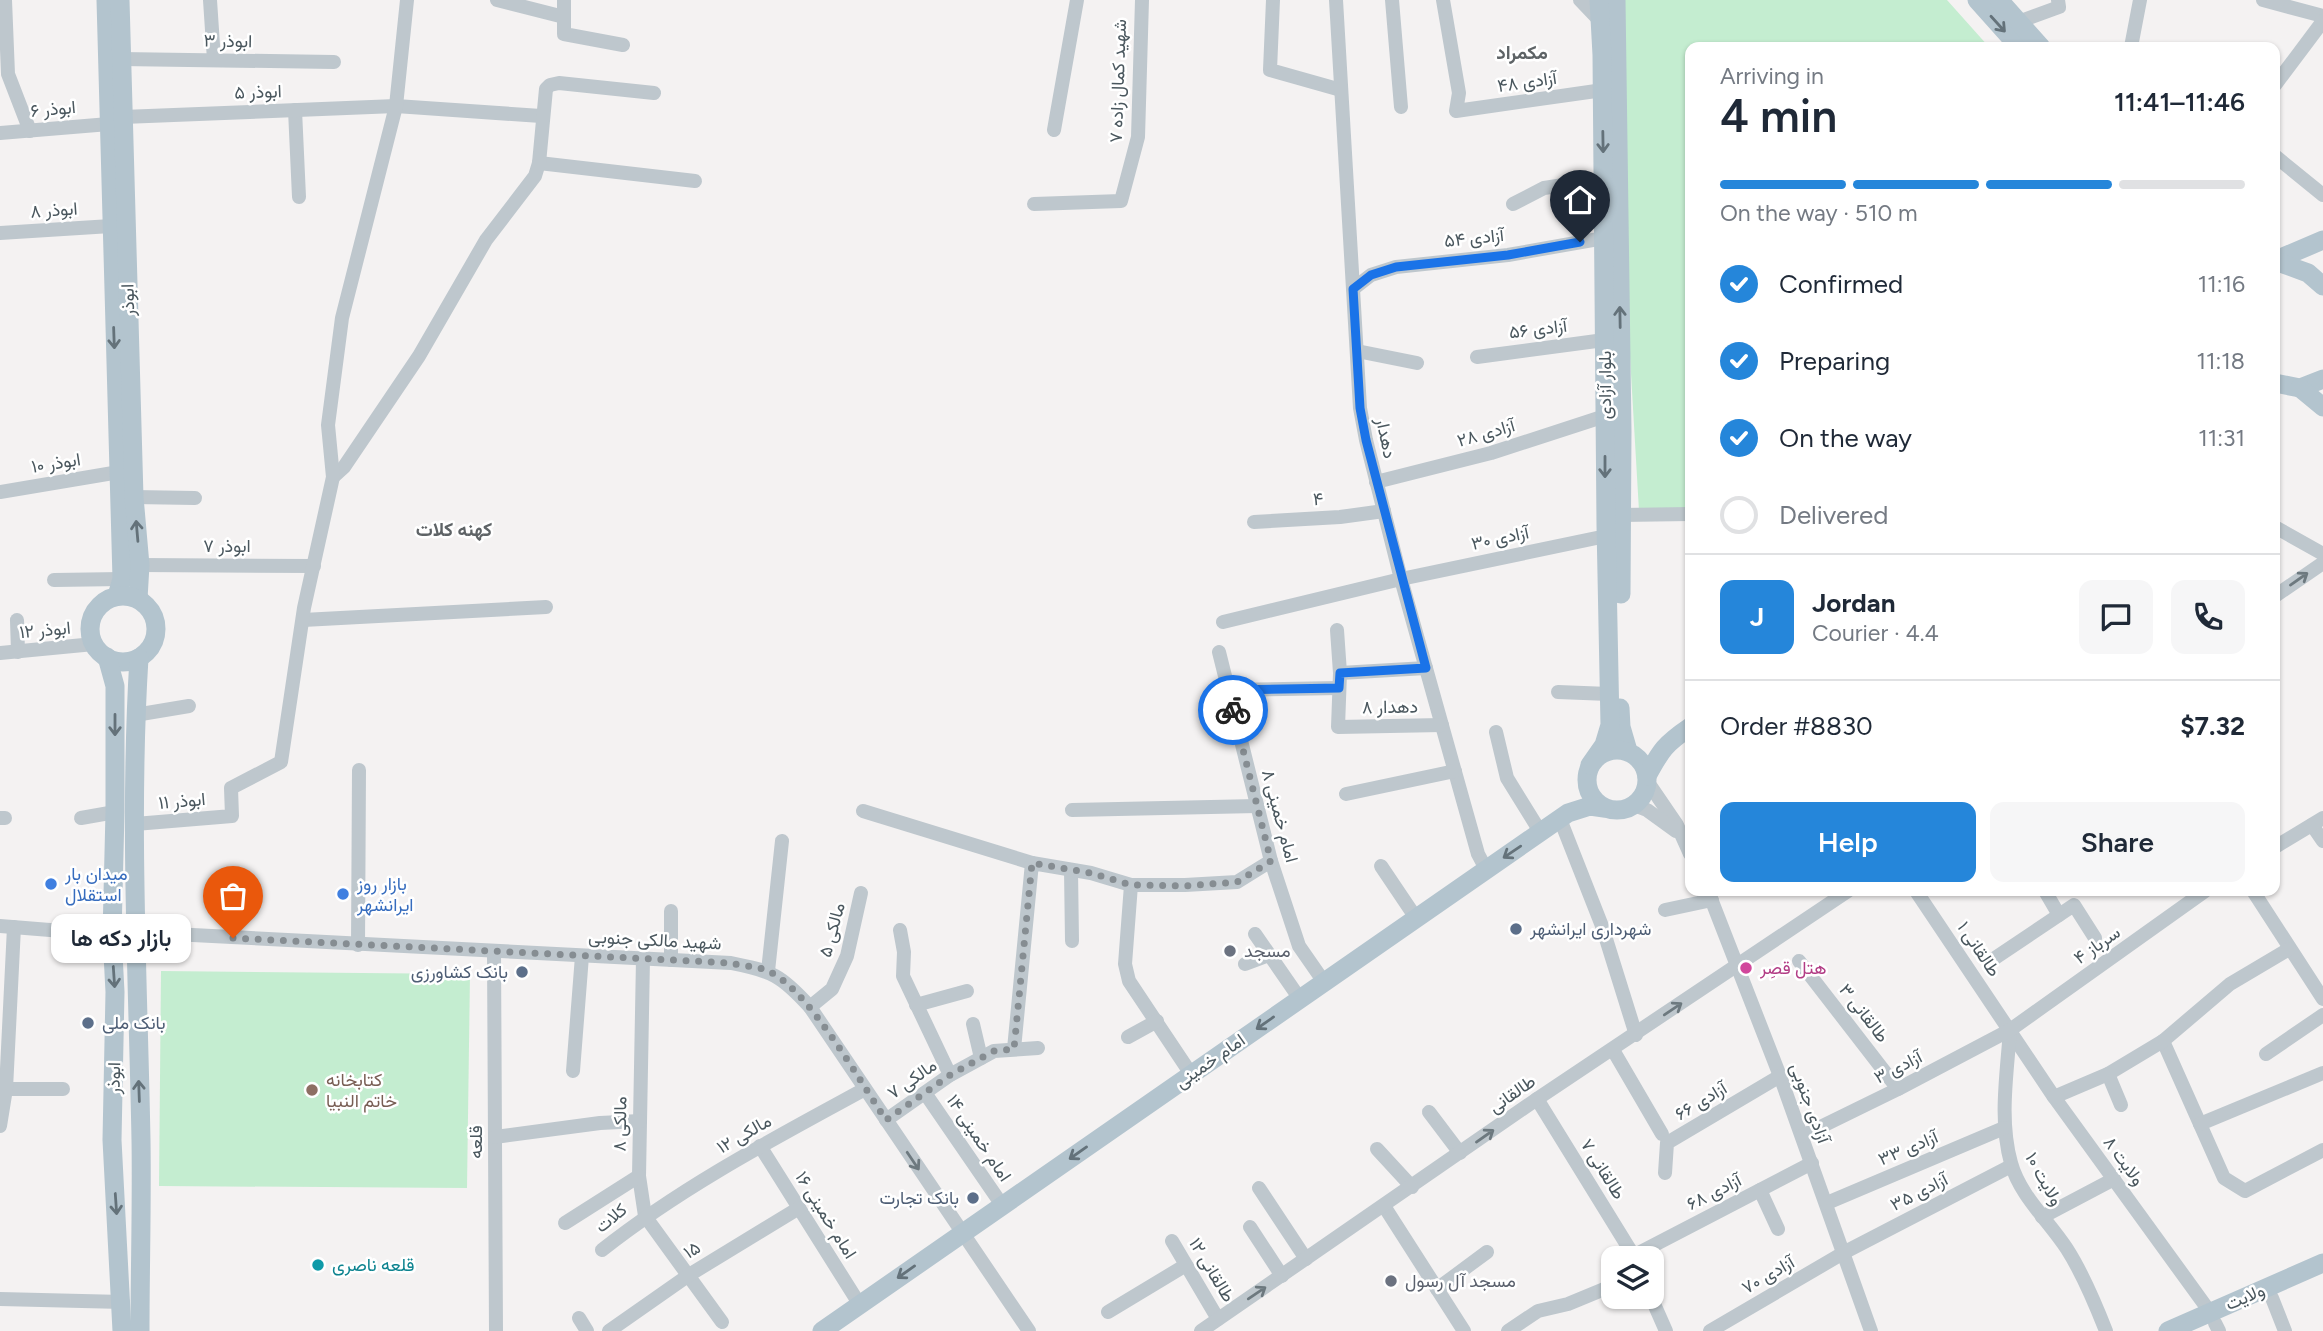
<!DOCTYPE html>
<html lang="en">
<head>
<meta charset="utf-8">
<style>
	body { margin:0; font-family:Figtree,Vazirmatn,sans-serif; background:#f6f6f7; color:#1f2937; height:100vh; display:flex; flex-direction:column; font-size:26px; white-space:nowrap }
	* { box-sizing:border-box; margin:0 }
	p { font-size:23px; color:#747a83 }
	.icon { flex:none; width:38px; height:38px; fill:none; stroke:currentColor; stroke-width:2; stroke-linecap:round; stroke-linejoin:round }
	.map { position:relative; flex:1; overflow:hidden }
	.side { position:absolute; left:1685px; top:42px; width:595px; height:854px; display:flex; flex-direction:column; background:#fff; border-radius:14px; box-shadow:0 2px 5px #0004 }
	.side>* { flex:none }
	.tools { position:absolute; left:1601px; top:1246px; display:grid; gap:14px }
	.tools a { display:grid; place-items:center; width:63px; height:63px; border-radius:14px; background:#fff; box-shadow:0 2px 5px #0004; font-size:35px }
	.pin { position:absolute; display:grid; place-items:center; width:60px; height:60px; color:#fff; margin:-72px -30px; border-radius:50% 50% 50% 0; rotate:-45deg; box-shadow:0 0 7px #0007 }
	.pin .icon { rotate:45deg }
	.courier { position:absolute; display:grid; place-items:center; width:70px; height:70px; margin:-35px; border:5px solid #1a73e8; border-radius:50%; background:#fff; color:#222; box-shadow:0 2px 9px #0007 }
	.bubble { position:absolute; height:49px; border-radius:14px; background:#fff; box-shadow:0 2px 5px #0004; font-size:23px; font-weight:600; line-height:49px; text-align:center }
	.head em { font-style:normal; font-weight:600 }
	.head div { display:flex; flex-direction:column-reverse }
	.head { display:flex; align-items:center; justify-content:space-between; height:119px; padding:0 35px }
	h1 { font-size:46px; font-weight:600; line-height:52px }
	.bar { display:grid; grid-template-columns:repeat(4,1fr); gap:10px 7px; align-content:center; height:84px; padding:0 35px }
	.bar i { height:9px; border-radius:5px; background:#e0e1e3 }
	.bar .active { background:#2586da }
	.bar p { grid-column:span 4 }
	.line { display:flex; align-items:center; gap:18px; padding:0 35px; border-top:2px solid #e0e1e3 }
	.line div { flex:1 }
	.round { display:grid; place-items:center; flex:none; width:74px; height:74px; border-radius:14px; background:#f6f6f7 }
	ol { padding:0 35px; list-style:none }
	li { display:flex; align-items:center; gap:21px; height:77px }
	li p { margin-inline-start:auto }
	li .icon { padding:7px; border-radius:50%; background:#2586da; color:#fff; stroke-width:4 }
	li:last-child { color:#747a83 }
	li i { width:38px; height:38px; border:4px solid #e0e1e3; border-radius:50% }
	.cta { display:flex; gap:14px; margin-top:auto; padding:14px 35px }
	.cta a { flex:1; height:80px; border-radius:14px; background:#2586da; color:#fff; font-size:28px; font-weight:600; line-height:80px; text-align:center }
	.cta a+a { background:#f6f6f7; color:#1f2937 }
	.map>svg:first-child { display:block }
	.park { fill:#c4edd0 }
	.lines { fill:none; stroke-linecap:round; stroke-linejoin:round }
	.minor { stroke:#bec7cd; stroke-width:14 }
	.major { stroke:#b3c4ce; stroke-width:19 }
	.oneway { stroke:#64727a }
	.oneway2 { stroke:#6d797f }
	.done { stroke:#868d92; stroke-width:7; stroke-dasharray:0 12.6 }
	.route { stroke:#1a73e8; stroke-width:9 }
	.shop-dot { fill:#3f7fe0; stroke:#fff; stroke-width:2.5 }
	.service-dot { fill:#5c6f8a; stroke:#fff; stroke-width:2.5 }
	.worship-dot { fill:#6b7280; stroke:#fff; stroke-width:2.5 }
	.hotel-dot { fill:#d1479c; stroke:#fff; stroke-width:2.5 }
	.education-dot { fill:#8d6e63; stroke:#fff; stroke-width:2.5 }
	.culture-dot { fill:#0f9aa8; stroke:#fff; stroke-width:2.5 }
	.labels { text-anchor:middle; stroke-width:5; stroke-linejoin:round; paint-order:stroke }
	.street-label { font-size:18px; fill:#4a575e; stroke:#fff }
	.shop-label { font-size:18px; fill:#366cbe; stroke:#fff; text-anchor:start }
	.service-label { font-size:18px; fill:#4e5e75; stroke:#fff; text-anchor:start }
	.worship-label { font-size:18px; fill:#5b616d; stroke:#fff; text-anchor:start }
	.hotel-label { font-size:18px; fill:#b23c85; stroke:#fff; text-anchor:start }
	.education-label { font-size:18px; fill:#785e54; stroke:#fff; text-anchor:start }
	.culture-label { font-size:18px; fill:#0d838f; stroke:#fff; text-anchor:start }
	.neighbourhood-label { font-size:19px; font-weight:bold; fill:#5e6366; stroke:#fff }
</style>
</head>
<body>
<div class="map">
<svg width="2323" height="1331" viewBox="0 0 2323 1331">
	<rect width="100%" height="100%" fill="#f4f2f2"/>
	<!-- park -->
	<g class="park">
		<path d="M1621,0H1947L1989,47H1690V512L1639,511L1627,305Z"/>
		<path d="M161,971L470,974L467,1188L159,1186Z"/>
	</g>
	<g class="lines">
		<!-- minor -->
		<g class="minor">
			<path d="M5,0L8,74L30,131"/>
			<path d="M210,0L214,60"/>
			<path d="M497,0L564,17"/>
			<path d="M564,0V34L623,45"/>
			<path d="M1273,0L1270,70L1341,90"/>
			<path d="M1336,0L1360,408L1366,440L1401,579L1478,854L1486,869"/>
			<path d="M1392,0L1401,107"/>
			<path d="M1443,0L1459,93L1456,111L1603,90"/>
			<path d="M1580,0L1600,21"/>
			<path d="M2263,0L2323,16"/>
			<path d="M2018,22L2059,7L2058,0"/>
			<path d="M2131,47L2140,0"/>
			<path d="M121,59L334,62"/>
			<path d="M2275,85L2323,21"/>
			<path d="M295,110L299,197"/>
			<path d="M123,117L396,106L541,116"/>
			<path d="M1054,130L1077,0"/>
			<path d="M0,133L109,124"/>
			<path d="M2275,156L2323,195"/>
			<path d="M539,163L695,181"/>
			<path d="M1034,204L1121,201L1138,137L1142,0"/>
			<path d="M1513,204L1544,188L1603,179"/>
			<path d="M0,233L111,226"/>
			<path d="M1353,289L1371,275L1396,267L1508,255L1604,238"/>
			<path d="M1357,351L1417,363"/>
			<path d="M1477,357L1604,340"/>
			<path d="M333,477L344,467L419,356L486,240L535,176L539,163L546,89L550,85L559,83L654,93"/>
			<path d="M1376,482L1491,453L1605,416"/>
			<path d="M0,492L119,472"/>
			<path d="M134,497L195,498"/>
			<path d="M1621,515L1690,514"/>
			<path d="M1254,522L1340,517L1384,511"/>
			<path d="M2275,527L2323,554"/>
			<path d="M140,565L314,566"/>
			<path d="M54,580L122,579"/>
			<path d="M2275,596L2323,563"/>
			<path d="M17,620L18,652"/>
			<path d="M303,620L546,607"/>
			<path d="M1223,622L1401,579L1606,536"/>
			<path d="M1337,630L1340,673L1338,727L1442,725"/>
			<path d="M1219,652L1271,861L1299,946L1324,982"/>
			<path d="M0,653L94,644"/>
			<path d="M1340,673L1426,668"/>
			<path d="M1228,690L1339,688"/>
			<path d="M1558,692L1609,694"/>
			<path d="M135,715L189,706"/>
			<path d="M1496,732L1507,778L1541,833"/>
			<path d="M1647,781L1677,825L1690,854"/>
			<path d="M1346,794L1455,771"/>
			<path d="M1634,805L1647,810L1676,831"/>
			<path d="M1072,810L1257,806"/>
			<path d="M863,811L1032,863"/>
			<path d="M0,818H5"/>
			<path d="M81,818L115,812"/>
			<path d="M1560,819L1602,926L1636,1035"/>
			<path d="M135,824L232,816L231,788L281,762L304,608L333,477L328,425L342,318L396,106L407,0"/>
			<path d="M2312,825L2323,841"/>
			<path d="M2275,847L2323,818"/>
			<path d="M1381,866L1416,918"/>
			<path d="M1071,870L1072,941"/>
			<path d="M1131,885L1125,964L1129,981L1191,1074"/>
			<path d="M1708,891L1780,1076L1871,1331"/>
			<path d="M1916,891L2054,1097L2210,1312"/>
			<path d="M2045,891L2059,915"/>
			<path d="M2253,891L2323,999"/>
			<path d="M1665,910L1712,900"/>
			<path d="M671,911V960"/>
			<path d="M0,926L112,935"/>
			<path d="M900,930L904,952L903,976L950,1075"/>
			<path d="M134,932L731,963C772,971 781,975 810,1007L1029,1331"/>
			<path d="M1255,934L1300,999"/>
			<path d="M358,945L359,770"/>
			<path d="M494,952L496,1331"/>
			<path d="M643,959L639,1176L645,1216L722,1322"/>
			<path d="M1992,960L2074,905L2095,938"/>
			<path d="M1799,961L1898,1089"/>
			<path d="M1245,964L1269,955"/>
			<path d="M768,971L782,841"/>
			<path d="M916,1005L967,991"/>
			<path d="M810,1007L832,989L847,956L861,893"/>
			<path d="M973,1024L981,1058"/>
			<path d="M2010,1030C2007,1074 1999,1120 2011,1163C2020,1196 2049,1221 2067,1249C2083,1274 2095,1303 2106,1331"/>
			<path d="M1128,1037L1157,1021"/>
			<path d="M2163,1041L2224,1178L2245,1191L2323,1150"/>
			<path d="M1014,1049L1032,863L1091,873L1131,885H1185L1237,882L1271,861"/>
			<path d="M1613,1050L1662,1134"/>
			<path d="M2266,1054L2323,1015"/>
			<path d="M573,1071L582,956"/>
			<path d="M2108,1074L2121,1105"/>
			<path d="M6,1089H63"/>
			<path d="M925,1093L1002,1205"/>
			<path d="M2054,1097L2108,1074L2163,1041L2230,984L2289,949"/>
			<path d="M1537,1099L1635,1258"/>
			<path d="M1429,1112L1460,1153"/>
			<path d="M886,1120L950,1075L994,1051L1038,1048"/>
			<path d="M2200,1124L2323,1073"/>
			<path d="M0,1126L6,1089L14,927"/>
			<path d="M1802,1136L1898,1089L2010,1030L2205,891"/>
			<path d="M495,1137L600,1123L640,1121"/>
			<path d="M760,1146L860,1305"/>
			<path d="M1377,1149L1412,1187"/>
			<path d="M1665,1173L1667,1143L1780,1076"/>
			<path d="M1259,1188L1306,1259"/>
			<path d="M1760,1190L1778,1229"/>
			<path d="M1827,1203L2004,1128"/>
			<path d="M1384,1206L1464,1331"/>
			<path d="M2042,1217L2114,1179"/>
			<path d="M565,1223L639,1176"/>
			<path d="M1250,1227L1282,1276"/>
			<path d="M1172,1241L1218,1319"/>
			<path d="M602,1250C683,1186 775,1138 865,1089"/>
			<path d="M1633,1256L1812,1163"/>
			<path d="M1437,1289L1487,1252"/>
			<path d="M1651,1297L1666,1331"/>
			<path d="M2272,1298L2285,1331"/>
			<path d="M0,1299L123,1302"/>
			<path d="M1108,1312L1186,1265"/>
			<path d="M579,1318L587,1331"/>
			<path d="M2215,1323L2219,1331"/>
			<path d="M609,1331L689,1275L799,1208"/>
			<path d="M1201,1331L1537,1099L1848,891"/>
			<path d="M1508,1331L1538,1311L1568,1304L1614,1285"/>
			<path d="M1710,1331L1845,1252L2011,1166"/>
		</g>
		<!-- major -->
		<g class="major">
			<path d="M106,0L122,579L117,596"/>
			<path d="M120,0L134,497L140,565L138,599"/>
			<path d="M1616,0L1622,431L1621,594"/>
			<path d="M1977,0L2019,47"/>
			<path d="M1999,0L2041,47"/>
			<path d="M2276,260L2323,240"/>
			<path d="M2275,261L2308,273L2323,286"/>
			<path d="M2275,383L2300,388L2323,379"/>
			<path d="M2300,388L2323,407"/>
			<circle cx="123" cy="629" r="33"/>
			<path d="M107,657L115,686V812L112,935L115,992L112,1140L122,1331"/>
			<path d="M139,658C129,818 138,979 141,1140C142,1204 140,1267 140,1331"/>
			<path d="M1620,708L1621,727L1628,751"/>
			<circle cx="1617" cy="780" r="30"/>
			<path d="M1590,765L1604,745L1610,725L1606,525L1602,55L1599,0"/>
			<path d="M1647,776C1661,750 1665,744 1690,727"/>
			<path d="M822,1331L1568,813L1590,806L1604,808"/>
			<path d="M2168,1331L2323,1263"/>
		</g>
	</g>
	<!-- one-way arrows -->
	<defs><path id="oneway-shaft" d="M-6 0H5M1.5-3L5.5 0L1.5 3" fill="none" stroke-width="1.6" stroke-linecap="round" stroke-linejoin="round" transform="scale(1.75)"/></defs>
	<g class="oneway">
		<use href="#oneway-shaft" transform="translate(1998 24) rotate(48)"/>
		<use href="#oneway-shaft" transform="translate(1603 142) rotate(89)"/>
		<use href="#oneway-shaft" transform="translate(1620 317) rotate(-91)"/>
		<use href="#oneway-shaft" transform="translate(114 338) rotate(88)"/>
		<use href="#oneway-shaft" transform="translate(1605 467) rotate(90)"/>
		<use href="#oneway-shaft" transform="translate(137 531) rotate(-95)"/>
		<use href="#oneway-shaft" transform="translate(115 725) rotate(90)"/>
		<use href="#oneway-shaft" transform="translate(1512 852) rotate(146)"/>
		<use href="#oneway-shaft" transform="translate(114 977) rotate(86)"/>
		<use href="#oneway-shaft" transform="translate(1265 1023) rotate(145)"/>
		<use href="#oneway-shaft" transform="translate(139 1091) rotate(-92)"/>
		<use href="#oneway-shaft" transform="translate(1078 1153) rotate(145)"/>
		<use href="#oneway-shaft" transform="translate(116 1204) rotate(86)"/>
		<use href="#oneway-shaft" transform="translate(906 1272) rotate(145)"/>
	</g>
	<g class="oneway2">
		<use href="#oneway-shaft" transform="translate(2299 579) rotate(-35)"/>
		<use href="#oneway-shaft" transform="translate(1673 1009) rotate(-34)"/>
		<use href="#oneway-shaft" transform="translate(1485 1136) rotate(-35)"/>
		<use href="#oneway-shaft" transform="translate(913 1161) rotate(56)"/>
		<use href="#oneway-shaft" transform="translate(1257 1293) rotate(-34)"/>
	</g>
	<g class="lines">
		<!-- done -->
		<path class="done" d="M233,938L731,963C742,966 757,966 768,971C807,987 861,1083 886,1120L950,1075L994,1051L1014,1049L1032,863L1091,873L1131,885L1185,886L1237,882L1271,861L1233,710"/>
		<!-- route -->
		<path class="route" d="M1233,710L1228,690L1339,688L1340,673L1426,668L1366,440L1360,408L1353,289L1371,275L1396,267L1508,255L1580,242"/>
	</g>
	<!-- markers -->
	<g class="shop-dot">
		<circle cx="51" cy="884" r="7"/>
		<circle cx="343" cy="894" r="7"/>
	</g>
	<g class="service-dot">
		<circle cx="1516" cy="929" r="7"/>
		<circle cx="522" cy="972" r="7"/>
		<circle cx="88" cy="1023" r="7"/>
		<circle cx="973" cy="1198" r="7"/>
	</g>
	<g class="worship-dot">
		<circle cx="1230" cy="951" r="7"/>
		<circle cx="1391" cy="1281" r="7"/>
	</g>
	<circle class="hotel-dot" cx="1746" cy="968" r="7"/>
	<circle class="education-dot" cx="312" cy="1090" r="7"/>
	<circle class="culture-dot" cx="318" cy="1265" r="7"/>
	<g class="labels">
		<!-- street labels -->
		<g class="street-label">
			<text transform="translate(228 41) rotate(1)" y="6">ابوذر ۳</text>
			<text transform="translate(1118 81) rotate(-88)" y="6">شهید کمال زاده ۷</text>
			<text transform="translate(1527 82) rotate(-8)" y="6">آزادی ۴۸</text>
			<text transform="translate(258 92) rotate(-2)" y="6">ابوذر ۵</text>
			<text transform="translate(53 109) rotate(-5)" y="6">ابوذر ۶</text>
			<text transform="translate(54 210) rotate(-4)" y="6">ابوذر ۸</text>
			<text transform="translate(1474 238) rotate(-6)" y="6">آزادی ۵۴</text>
			<text transform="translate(128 300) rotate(-92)" y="6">ابوذر</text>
			<text transform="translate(1538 329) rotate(-7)" y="6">آزادی ۵۶</text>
			<text transform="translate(1605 385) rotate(-90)" y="6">بلوار آزادی</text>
			<text transform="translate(1486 433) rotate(-16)" y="6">آزادی ۲۸</text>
			<text transform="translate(1386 438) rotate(78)" y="6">دهدار</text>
			<text transform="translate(56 463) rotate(-9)" y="6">ابوذر ۱۰</text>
			<text transform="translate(1318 499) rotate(-3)" y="6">۴</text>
			<text transform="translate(1500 538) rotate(-12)" y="6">آزادی ۳۰</text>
			<text x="227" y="552">ابوذر ۷</text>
			<text transform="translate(45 630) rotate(-5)" y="6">ابوذر ۱۲</text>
			<text transform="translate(1390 707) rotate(-1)" y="6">دهدار ۸</text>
			<text transform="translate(182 801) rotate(-5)" y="6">ابوذر ۱۱</text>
			<text transform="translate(1280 816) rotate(75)" y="6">امام خمینی ۸</text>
			<text transform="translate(832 930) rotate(-75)" y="6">مالکی ۵</text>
			<text transform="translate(655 940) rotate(3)" y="6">شهید مالکی جنوبی</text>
			<text transform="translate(2097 945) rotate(-35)" y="6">سرباز ۴</text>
			<text transform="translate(1979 949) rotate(56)" y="6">طالقانی ۱</text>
			<text transform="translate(1864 1013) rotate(52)" y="6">طالقانی ۳</text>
			<text transform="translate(1210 1061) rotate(-35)" y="6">امام خمینی</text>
			<text transform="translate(1898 1067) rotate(-27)" y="6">آزادی ۳</text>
			<text transform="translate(114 1078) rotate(-89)" y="6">ابوذر</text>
			<text transform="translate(912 1079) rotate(-35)" y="6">مالکی ۷</text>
			<text transform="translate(1512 1094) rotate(-35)" y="6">طالقانی</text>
			<text transform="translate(1701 1101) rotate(-31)" y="6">آزادی ۶۶</text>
			<text transform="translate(1810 1103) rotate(70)" y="6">آزادی جنوبی</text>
			<text transform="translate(620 1124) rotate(-89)" y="6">مالکی ۸</text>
			<text transform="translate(744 1134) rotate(-30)" y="6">مالکی ۱۲</text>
			<text transform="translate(979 1138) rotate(56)" y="6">امام خمینی ۱۴</text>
			<text transform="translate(476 1142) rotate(-90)" y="6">قلعه</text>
			<text transform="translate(1908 1148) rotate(-23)" y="6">آزادی ۳۳</text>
			<text transform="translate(2124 1161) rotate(54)" y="6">ولایت ۸</text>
			<text transform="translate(1603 1169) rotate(58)" y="6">طالقانی ۷</text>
			<text transform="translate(2044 1179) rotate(61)" y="6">ولایت ۱۰</text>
			<text transform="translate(1714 1192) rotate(-27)" y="6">آزادی ۶۸</text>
			<text transform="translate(1919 1192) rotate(-27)" y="6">آزادی ۳۵</text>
			<text transform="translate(826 1215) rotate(58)" y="6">امام خمینی ۱۶</text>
			<text transform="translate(611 1218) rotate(-39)" y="6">کلات</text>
			<text transform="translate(692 1250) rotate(-31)" y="6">۱۵</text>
			<text transform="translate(1212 1270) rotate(59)" y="6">طالقانی ۱۲</text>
			<text transform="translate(1768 1275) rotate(-30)" y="6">آزادی ۷۰</text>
			<text transform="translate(2245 1297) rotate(-23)" y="6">ولایت</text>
		</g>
		<!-- shop labels -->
		<g class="shop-label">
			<text x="65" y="880">میدان بار<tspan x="65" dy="21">استقلال</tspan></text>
			<text x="357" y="890">بازار روز<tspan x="357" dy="21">ایرانشهر</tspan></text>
		</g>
		<!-- service labels -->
		<g class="service-label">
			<text x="1530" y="935">شهرداری ایرانشهر</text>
			<text x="508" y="978" text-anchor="end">بانک کشاورزی</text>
			<text x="102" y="1029">بانک ملی</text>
			<text x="959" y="1204" text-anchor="end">بانک تجارت</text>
		</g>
		<!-- worship labels -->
		<g class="worship-label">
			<text x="1244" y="957">مسجد</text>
			<text x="1405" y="1287">مسجد آل رسول</text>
		</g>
		<!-- hotel labels -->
		<g class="hotel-label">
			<text x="1760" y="974">هتل قصِر</text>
		</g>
		<!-- education labels -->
		<g class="education-label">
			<text x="326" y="1086">کتابخانه<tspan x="326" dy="21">خاتم النبیا</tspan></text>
		</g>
		<!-- culture labels -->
		<g class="culture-label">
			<text x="332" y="1271">قلعه ناصری</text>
		</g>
		<!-- neighbourhood labels -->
		<g class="neighbourhood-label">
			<text x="1522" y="59">مکمراد</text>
			<text x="454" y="536">کهنه کلات</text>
		</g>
	</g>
</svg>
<div class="tools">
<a><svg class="icon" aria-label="layers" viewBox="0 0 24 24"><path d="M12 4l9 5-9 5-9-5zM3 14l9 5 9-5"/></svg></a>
</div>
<div class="pin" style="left:233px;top:938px;background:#ea580c"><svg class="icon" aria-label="bag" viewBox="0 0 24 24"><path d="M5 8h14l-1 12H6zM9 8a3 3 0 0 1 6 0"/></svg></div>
<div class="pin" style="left:1580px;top:242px;background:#1f2937"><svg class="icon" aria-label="home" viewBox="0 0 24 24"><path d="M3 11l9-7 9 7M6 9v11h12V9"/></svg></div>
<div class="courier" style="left:1233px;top:710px"><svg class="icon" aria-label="bike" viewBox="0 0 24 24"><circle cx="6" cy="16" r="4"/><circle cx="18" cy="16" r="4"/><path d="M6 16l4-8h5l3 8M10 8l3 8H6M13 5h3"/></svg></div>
<div class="bubble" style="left:51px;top:914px;width:140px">بازار دکه ها</div>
<section class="side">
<div class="head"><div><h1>4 min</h1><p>Arriving in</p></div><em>11:41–11:46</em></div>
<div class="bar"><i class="active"></i><i class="active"></i><i class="active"></i><i></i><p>On the way · 510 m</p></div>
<ol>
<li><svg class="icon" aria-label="check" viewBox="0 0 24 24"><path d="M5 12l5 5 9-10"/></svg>Confirmed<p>11:16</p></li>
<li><svg class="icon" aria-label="check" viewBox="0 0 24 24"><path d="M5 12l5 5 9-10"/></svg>Preparing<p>11:18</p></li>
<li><svg class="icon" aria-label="check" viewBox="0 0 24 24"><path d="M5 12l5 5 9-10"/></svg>On the way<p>11:31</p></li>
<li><i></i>Delivered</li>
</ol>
<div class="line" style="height:126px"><b class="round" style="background:#2586da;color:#fff">J</b><div><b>Jordan</b><p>Courier · 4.4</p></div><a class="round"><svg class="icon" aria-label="chat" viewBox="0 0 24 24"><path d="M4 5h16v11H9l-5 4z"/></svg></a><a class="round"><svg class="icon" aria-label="phone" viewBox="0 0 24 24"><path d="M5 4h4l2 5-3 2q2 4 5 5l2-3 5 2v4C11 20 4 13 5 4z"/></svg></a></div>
<div class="line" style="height:91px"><div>Order #8830</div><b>$7.32</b></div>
<div class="cta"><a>Help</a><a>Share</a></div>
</section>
</div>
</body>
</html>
